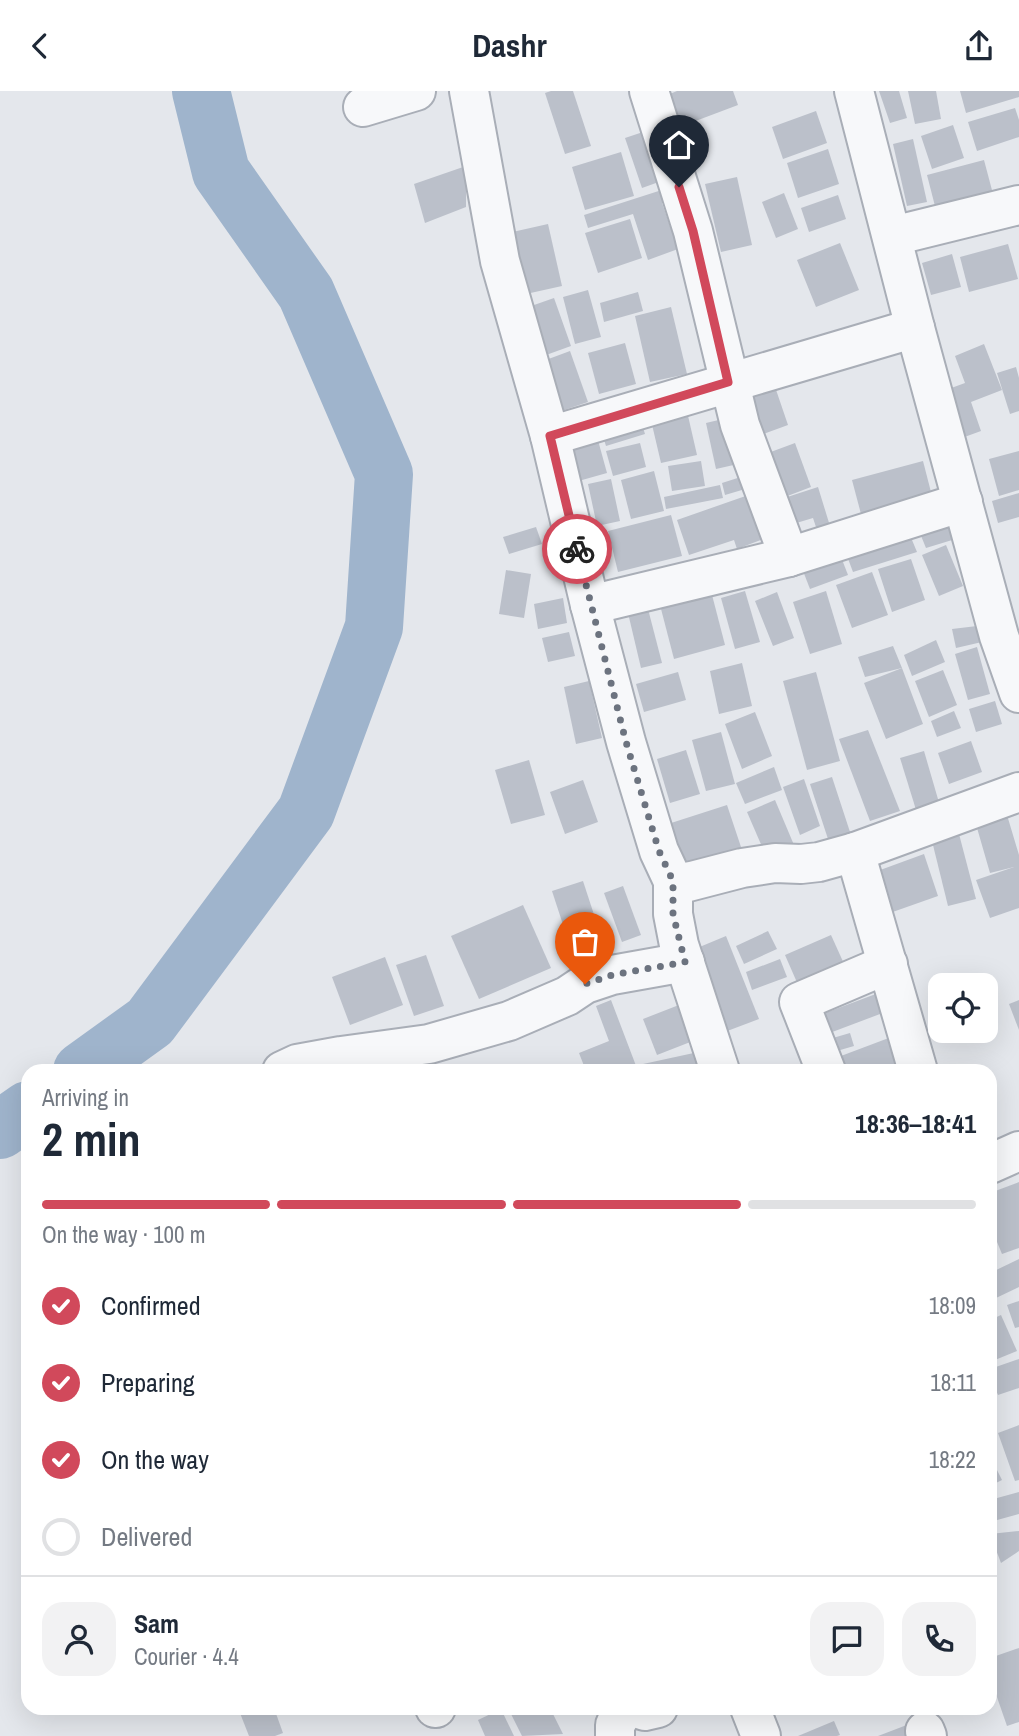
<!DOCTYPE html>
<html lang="en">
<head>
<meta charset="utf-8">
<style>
	body { margin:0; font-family:"Archivo Narrow",sans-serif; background:#f2f2f3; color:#1f2937; height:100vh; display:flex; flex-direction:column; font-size:26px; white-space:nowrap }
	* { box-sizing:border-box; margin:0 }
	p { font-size:23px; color:#747a83 }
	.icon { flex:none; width:38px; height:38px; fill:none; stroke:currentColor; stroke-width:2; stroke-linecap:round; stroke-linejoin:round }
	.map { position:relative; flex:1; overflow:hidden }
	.sheet { position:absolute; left:21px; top:973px; width:976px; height:651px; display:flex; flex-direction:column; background:#fff; border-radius:21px; box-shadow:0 7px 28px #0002 }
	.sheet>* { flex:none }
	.controls { position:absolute; left:928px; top:882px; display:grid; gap:14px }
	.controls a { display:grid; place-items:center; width:70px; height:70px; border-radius:14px; background:#fff; box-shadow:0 7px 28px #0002; font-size:35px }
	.pin { position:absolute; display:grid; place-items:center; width:60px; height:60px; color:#fff; margin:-72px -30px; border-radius:50% 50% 50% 0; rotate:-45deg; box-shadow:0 0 7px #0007 }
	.pin .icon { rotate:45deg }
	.courier { position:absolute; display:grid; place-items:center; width:70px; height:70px; margin:-35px; border:5px solid #d1495b; border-radius:50%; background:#fff; color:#222; box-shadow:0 2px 9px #0007 }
	.summary em { font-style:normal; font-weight:700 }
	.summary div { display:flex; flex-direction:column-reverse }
	.summary { display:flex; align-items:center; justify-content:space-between; height:119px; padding:0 21px }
	h1 { font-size:46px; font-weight:700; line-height:52px }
	.bar { display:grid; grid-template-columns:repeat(4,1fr); gap:10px 7px; align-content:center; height:84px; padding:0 21px }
	.bar i { height:9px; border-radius:5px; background:#e0e1e3 }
	.bar .on { background:#d1495b }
	.bar p { grid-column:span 4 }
	.line { display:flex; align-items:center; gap:18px; padding:0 21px; border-top:2px solid #e0e1e3 }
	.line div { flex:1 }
	.round { display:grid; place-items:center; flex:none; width:74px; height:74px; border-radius:21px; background:#f2f2f3 }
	ol { padding:0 21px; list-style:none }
	li { display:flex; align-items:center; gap:21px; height:77px }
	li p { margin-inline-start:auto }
	li .icon { padding:7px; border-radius:50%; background:#d1495b; color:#fff; stroke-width:4 }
	li:last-child { color:#747a83 }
	li i { width:38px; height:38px; border:4px solid #e0e1e3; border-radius:50% }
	header { display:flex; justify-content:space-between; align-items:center; height:91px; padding:0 21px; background:#fff; font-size:32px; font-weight:700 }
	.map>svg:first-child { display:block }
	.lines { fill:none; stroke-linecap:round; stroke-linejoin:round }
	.river { stroke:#9fb4cc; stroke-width:58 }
	.building { fill:#bbc0ca }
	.minor-casing { stroke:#a9aeb7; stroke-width:42 }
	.minor { stroke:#f7f8fa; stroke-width:38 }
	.done { stroke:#6c737f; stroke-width:7; stroke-dasharray:0 12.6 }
	.route { stroke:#d1495b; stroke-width:9 }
</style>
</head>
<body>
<header><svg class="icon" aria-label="back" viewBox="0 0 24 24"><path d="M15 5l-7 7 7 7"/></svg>Dashr<svg class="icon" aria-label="share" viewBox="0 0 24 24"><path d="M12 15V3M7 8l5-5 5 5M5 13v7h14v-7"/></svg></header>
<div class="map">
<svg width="1019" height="1645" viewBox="0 0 1019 1645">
	<rect width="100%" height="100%" fill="#e4e7ec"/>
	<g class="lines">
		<!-- river -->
		<g class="river">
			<path d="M82,980L150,931L306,721L374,536L384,383L306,202L221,81L201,0"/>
			<path d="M0,1039L28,1019"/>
		</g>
	</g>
	<!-- building -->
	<g class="building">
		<path d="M551,0H573L591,55L565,63L545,2Z"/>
		<path d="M677,0H733L738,14L677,37L665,5Z"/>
		<path d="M879,0H899L907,27L890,32Z"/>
		<path d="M908,0H936L941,28L915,33Z"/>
		<path d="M960,0H1019V6L966,22Z"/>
		<path d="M1015,17L1019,29V46L977,60L968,31Z"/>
		<path d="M816,20L827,52L783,68L772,36Z"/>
		<path d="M953,34L964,67L932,78L921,45Z"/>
		<path d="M652,38L670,87L642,97L625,47Z"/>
		<path d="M913,48L927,111L907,115L893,53Z"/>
		<path d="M828,58L839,93L798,107L787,72Z"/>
		<path d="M621,61L634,105L585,119L572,76Z"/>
		<path d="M984,69L993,103L936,119L927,84Z"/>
		<path d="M466,75V116L425,132L414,93Z"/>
		<path d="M737,86L752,154L721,161L705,93Z"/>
		<path d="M668,97L671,109L662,112L678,158L648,169L633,123L588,137L584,124Z"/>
		<path d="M784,102L798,138L776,147L762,111Z"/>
		<path d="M838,104L846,128L809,141L801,117Z"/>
		<path d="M630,128L642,167L598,182L585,142Z"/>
		<path d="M548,133L562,195L517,205L504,143Z"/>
		<path d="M840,152L859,199L816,216L797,169Z"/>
		<path d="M1008,153L1018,188L969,201L960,166Z"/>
		<path d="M952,163L961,196L931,204L922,172Z"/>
		<path d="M588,199L601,246L575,253L563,206Z"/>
		<path d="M638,201L643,220L604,231L600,212Z"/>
		<path d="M554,207L571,255L535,268L517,220Z"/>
		<path d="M671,216L687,283L650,291L635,225Z"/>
		<path d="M625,252L636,293L599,303L588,262Z"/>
		<path d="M984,253L1002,299L971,311L981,340L959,348L943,300L965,292L955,265Z"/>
		<path d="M570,260L588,311L552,323L535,273Z"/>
		<path d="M1016,276L1019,287V320L1010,323L997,282Z"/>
		<path d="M772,287L788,334L752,347L736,300Z"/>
		<path d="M686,316L697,364L661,372L650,325Z"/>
		<path d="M640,327L645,343L606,355L601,339Z"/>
		<path d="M727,327L738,373L716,378L706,332Z"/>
		<path d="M596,342L607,382L575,391L564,351Z"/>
		<path d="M640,352L646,376L613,385L606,360Z"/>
		<path d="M795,352L811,396L777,409L760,365Z"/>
		<path d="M1019,360V399L999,405L989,368Z"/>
		<path d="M701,370L705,395L672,400L668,375Z"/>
		<path d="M923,370L932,405L861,423L852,389Z"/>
		<path d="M654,380L664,420L631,428L621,389Z"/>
		<path d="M747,384L752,396L725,404L722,392Z"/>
		<path d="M611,388L620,430L597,435L588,393Z"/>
		<path d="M720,394L723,407L666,418L664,406Z"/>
		<path d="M818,396L830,435L817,439L813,427L783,436L775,410Z"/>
		<path d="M757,401L774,444L737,458L734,449L689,464L677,429Z"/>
		<path d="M1019,402V426L998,432L992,410Z"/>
		<path d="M955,422L962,446L926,457L917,435Z"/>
		<path d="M671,424L682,465L618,481L608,440Z"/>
		<path d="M536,436L542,453L509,463L503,446Z"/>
		<path d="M907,437L917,461L853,481L844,457Z"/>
		<path d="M836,453L848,484L810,498L798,467Z"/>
		<path d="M946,454L963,495L939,505L922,464Z"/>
		<path d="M911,468L925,509L892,521L878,478Z"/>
		<path d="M506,479L531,483L524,527L499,523Z"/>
		<path d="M872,481L888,524L852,537L836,494Z"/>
		<path d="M711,500L725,554L674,568L660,514Z"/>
		<path d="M745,500L760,551L735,558L721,507Z"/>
		<path d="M826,500L842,553L810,563L793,511Z"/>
		<path d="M777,501L794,547L773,555L755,510Z"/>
		<path d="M563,507L567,532L538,538L534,513Z"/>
		<path d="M648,518L662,572L641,577L628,522Z"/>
		<path d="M977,535L982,551L956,557L952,538Z"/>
		<path d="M569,541L575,565L548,571L542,547Z"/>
		<path d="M936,549L945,571L912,585L904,564Z"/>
		<path d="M893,555L902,577L923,633L886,648L864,592L902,577L865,586L858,566Z"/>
		<path d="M977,556L990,603L968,609L955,563Z"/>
		<path d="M742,572L752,615L719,623L710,580Z"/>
		<path d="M943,579L957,614L929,626L915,590Z"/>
		<path d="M678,581L686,609L644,621L636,593Z"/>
		<path d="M816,581L840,670L807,679L783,590Z"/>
		<path d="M589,590L602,647L576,653L564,596Z"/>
		<path d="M995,610L1002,633L976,641L969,618Z"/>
		<path d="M954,620L961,637L937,646L931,630Z"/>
		<path d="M755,621L772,665L742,678L725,633Z"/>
		<path d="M868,639L900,720L870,730L839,648Z"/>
		<path d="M721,641L735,693L706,700L692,649Z"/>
		<path d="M971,650L982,681L949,693L938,662Z"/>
		<path d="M686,659L700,703L670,712L657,668Z"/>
		<path d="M924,660L940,715L917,722L900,667Z"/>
		<path d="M529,669L545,724L511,733L495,679Z"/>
		<path d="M774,676L782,699L745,713L736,692Z"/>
		<path d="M832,686L850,741L828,748L810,693Z"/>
		<path d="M804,688L820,735L800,744L783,696Z"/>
		<path d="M583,689L598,731L565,743L550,701Z"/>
		<path d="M775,709L794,754L766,765L747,721Z"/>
		<path d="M727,714L743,762L684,781L668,733Z"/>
		<path d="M1004,714L1019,764V817L990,827L976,789L1014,776L990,782L973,723Z"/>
		<path d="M959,743L976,808L948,815L932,750Z"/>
		<path d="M924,763L938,805L887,823L872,782Z"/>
		<path d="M583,790L599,839L568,849L552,800Z"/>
		<path d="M623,795L641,844L622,851L604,802Z"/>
		<path d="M523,814L551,877L479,908L451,845Z"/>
		<path d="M768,840L777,858L744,873L736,855Z"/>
		<path d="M831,844L845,875L799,896L785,864Z"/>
		<path d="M726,845L759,928L722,942L690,860Z"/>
		<path d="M426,864L444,915L414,925L396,874Z"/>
		<path d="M385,866L403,914L350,934L332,886Z"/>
		<path d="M780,868L787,886L752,899L746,881Z"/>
		<path d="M881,901L888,920L827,943L820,924Z"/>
		<path d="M611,909L638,980H586L579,962L609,950L596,915Z"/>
		<path d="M1019,909V939L1009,913Z"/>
		<path d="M684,912L698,948L657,964L643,928Z"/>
		<path d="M850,942L854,955L830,962L826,949Z"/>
		<path d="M894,945L903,970L877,980H838L833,968Z"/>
		<path d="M703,960L708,980H644L643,973Z"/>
		<path d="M1019,1091V1157L1002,1163L990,1134V1102Z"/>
		<path d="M1019,1168V1196L996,1207L990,1195V1182Z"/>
		<path d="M1019,1210V1236L1015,1237L1007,1214Z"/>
		<path d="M1001,1224L1017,1260L990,1271V1229Z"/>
		<path d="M1019,1268V1297L998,1304L990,1286V1278Z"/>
		<path d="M1019,1334V1389L1015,1390L998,1342Z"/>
		<path d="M990,1365L1002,1389L990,1395Z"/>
		<path d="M1019,1401V1423L990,1431V1409Z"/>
		<path d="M1019,1440V1460L1001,1472L990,1443Z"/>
		<path d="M1019,1557V1631L1007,1635L990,1586V1567Z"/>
		<path d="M238,1617H274L283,1642L275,1645H249Z"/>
		<path d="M508,1617H550L563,1643L522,1645Z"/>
		<path d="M501,1618L514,1645H485L478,1629Z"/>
		<path d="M834,1630L840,1644L837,1645H798Z"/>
		<path d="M912,1632L916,1645H878Z"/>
	</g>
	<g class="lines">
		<defs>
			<g id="minor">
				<path d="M469,0L500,170L550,345L590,514L626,651L659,760L673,790L688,791L742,777L775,772L801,773L819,771L855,761L1019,701"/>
				<path d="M649,0L693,140L740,334L789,466"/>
				<path d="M854,0L915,237L999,545L1019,602"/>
				<path d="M363,16L416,0"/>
				<path d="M893,145L1019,114"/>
				<path d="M550,345L915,237"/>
				<path d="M590,514L789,466L963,411"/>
				<path d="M855,761L918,980"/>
				<path d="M673,790V823L679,854L720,980"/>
				<path d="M282,980L297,973L341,965L429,953L509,930L567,905L585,893L612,884L685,871"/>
				<path d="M826,980L799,911L888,873"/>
				<path d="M990,1073L1019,1060"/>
				<path d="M435,1617H436"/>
				<path d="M636,1617L645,1620L658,1617"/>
				<path d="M750,1617L761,1645"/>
				<path d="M925,1640L927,1645"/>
				<path d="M615,1645V1634L625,1617"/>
			</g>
		</defs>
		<!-- minor casing -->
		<use href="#minor" class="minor-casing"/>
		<!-- minor -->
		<use href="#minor" class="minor"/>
	</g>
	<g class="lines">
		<!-- done -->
		<path class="done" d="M577,458L626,651L659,760L673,790V823L685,871L612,884L585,893"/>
		<!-- route -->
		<path class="route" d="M577,458L550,345L728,291L693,140L679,96"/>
	</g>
</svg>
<div class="controls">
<a><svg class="icon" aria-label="locate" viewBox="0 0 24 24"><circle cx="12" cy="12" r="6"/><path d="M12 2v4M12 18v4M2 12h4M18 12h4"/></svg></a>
</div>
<div class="pin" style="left:585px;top:893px;background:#ea580c"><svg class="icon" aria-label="bag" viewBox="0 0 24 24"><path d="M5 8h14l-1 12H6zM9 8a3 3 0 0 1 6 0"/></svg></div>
<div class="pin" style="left:679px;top:96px;background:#1f2937"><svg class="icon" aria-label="home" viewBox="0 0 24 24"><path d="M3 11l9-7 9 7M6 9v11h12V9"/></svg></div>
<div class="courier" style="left:577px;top:458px"><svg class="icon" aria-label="bike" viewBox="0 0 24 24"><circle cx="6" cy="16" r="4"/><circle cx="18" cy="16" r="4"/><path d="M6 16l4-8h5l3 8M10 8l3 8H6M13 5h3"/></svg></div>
<section class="sheet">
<div class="summary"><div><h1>2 min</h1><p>Arriving in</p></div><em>18:36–18:41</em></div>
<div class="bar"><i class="on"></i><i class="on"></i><i class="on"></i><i></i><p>On the way · 100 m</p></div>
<ol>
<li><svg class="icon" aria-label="check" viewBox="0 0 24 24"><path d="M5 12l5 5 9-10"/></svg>Confirmed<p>18:09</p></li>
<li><svg class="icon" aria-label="check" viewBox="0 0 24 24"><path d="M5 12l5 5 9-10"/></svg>Preparing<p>18:11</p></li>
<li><svg class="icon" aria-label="check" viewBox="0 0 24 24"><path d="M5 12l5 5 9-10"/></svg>On the way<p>18:22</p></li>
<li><i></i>Delivered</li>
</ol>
<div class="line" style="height:126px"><a class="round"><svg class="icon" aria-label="person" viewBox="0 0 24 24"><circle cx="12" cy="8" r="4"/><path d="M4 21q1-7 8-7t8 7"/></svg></a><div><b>Sam</b><p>Courier · 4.4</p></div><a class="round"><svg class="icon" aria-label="chat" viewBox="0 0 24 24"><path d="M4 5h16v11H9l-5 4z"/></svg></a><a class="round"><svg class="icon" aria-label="phone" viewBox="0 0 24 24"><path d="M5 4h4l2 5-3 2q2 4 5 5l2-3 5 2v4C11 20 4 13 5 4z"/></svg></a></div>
</section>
</div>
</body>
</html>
